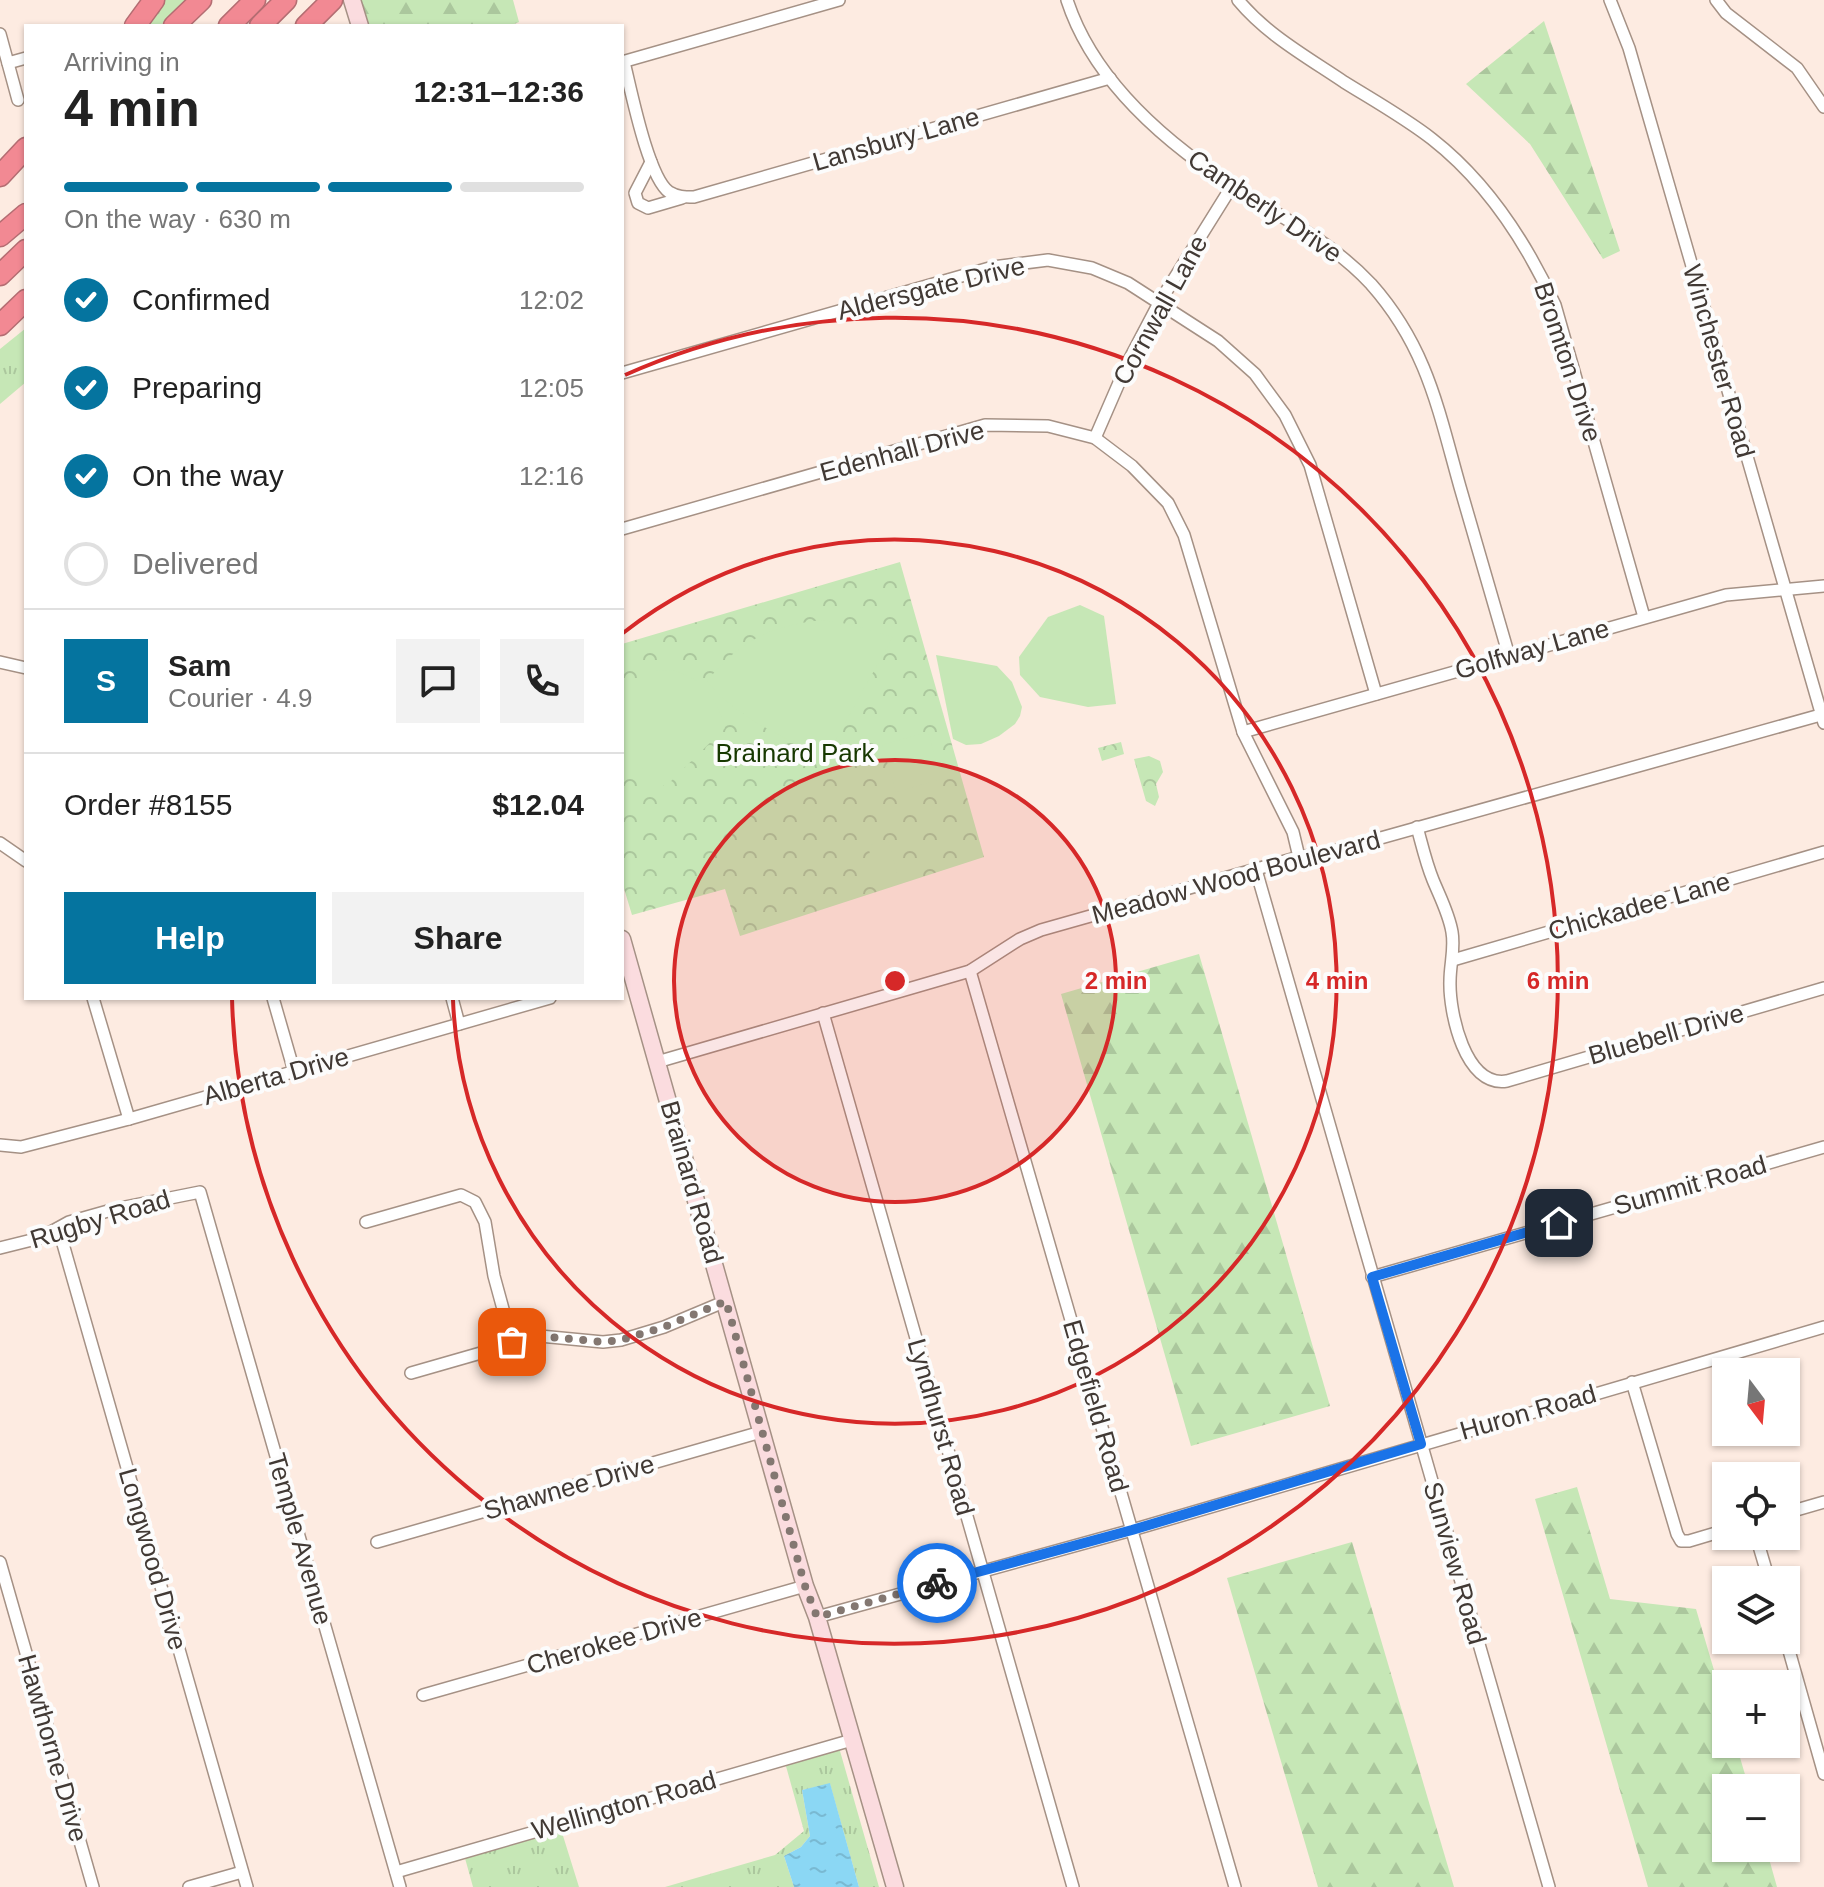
<!DOCTYPE html>
<html lang="en">
<head>
<meta charset="utf-8">
<style>
	body { margin:0; font-family:Arial,sans-serif; background:#f2f2f2; color:#222; height:100vh; display:flex; flex-direction:column; font-size:30px; white-space:nowrap }
	* { box-sizing:border-box; margin:0 }
	p { font-size:26px; color:#767676 }
	.icon { flex:none; width:44px; height:44px; fill:none; stroke:currentColor; stroke-width:2; stroke-linecap:round; stroke-linejoin:round }
	.map { position:relative; flex:1; overflow:hidden }
	.drawer { position:absolute; left:24px; top:24px; width:600px; height:976px; display:flex; flex-direction:column; background:#fff; border-radius:0px; box-shadow:0 2px 6px #0004 }
	.drawer>* { flex:none }
	.needle { width:52px; rotate:164deg }
	.fabs { position:absolute; left:1712px; top:1358px; display:grid; gap:16px }
	.fabs a { display:grid; place-items:center; width:88px; height:88px; border-radius:0px; background:#fff; box-shadow:0 2px 6px #0004; font-size:40px }
	.pin { position:absolute; display:grid; place-items:center; width:68px; height:68px; color:#fff; margin:-34px; border-radius:16px; box-shadow:0 4px 12px #0006 }
	.courier { position:absolute; display:grid; place-items:center; width:80px; height:80px; margin:-40px; border:6px solid #1a73e8; border-radius:50%; background:#fff; color:#222; box-shadow:0 2px 10px #0007 }
	.summary em { font-style:normal; font-weight:600 }
	.summary div { display:flex; flex-direction:column-reverse }
	.summary { display:flex; align-items:center; justify-content:space-between; height:136px; padding:0 40px }
	h1 { font-size:52px; font-weight:600; line-height:60px }
	.bar { display:grid; grid-template-columns:repeat(4,1fr); gap:12px 8px; align-content:center; height:96px; padding:0 40px }
	.bar i { height:10px; border-radius:6px; background:#e0e0e0 }
	.bar .current { background:#05749f }
	.bar p { grid-column:span 4 }
	.line { display:flex; align-items:center; gap:20px; padding:0 40px; border-top:2px solid #e0e0e0 }
	.line div { flex:1 }
	.round { display:grid; place-items:center; flex:none; width:84px; height:84px; border-radius:0px; background:#f2f2f2 }
	ol { padding:0 40px; list-style:none }
	li { display:flex; align-items:center; gap:24px; height:88px }
	li p { margin-inline-start:auto }
	li .icon { padding:8px; border-radius:50%; background:#05749f; color:#fff; stroke-width:4 }
	li:last-child { color:#767676 }
	li i { width:44px; height:44px; border:4px solid #e0e0e0; border-radius:50% }
	.cta { display:flex; gap:16px; margin-top:auto; padding:16px 40px }
	.cta a { flex:1; height:92px; border-radius:0px; background:#05749f; color:#fff; font-size:32px; font-weight:600; line-height:92px; text-align:center }
	.cta a+a { background:#f2f2f2; color:#222 }
	.map>svg:first-child { display:block }
	.grass { fill:url(#grass-tufts) }
	.forest { fill:url(#forest-firs) }
	.park { fill:url(#park-crowns) }
	.pitch { fill:#c6e7b6 }
	.water { fill:url(#water-ripples) }
	.lines { fill:none; stroke-linecap:round; stroke-linejoin:round }
	.street-casing { stroke:#a59185; stroke-width:14 }
	.secondary-casing { stroke:#a59185; stroke-width:19 }
	.highway-casing { stroke:#b46d72; stroke-width:23 }
	.street { stroke:#fff; stroke-width:11 }
	.secondary { stroke:#fbdcdf; stroke-width:16 }
	.highway { stroke:#f28993; stroke-width:20 }
	.done { stroke:#837771; stroke-width:8; stroke-dasharray:0 14.4 }
	.route { stroke:#1a73e8; stroke-width:10 }
	.ring { fill:none; stroke:#d62828; stroke-width:4 }
	.labels { text-anchor:middle; stroke-width:8; stroke-linejoin:round; paint-order:stroke }
	.street-label { font-size:26px; fill:#413934; stroke:#fcfcfc }
	.park-label { font-size:26px; fill:#173800; stroke:#fcfcfc }
	.centre { fill:#d62828; stroke:#fcfcfc; stroke-width:4 }
	.ring-label { font-size:24px; text-anchor:middle; font-weight:bold; fill:#d62828; stroke:#fcfcfc; stroke-width:8; stroke-linejoin:round; paint-order:stroke }
</style>
</head>
<body>
<div class="map">
<svg width="1824" height="1887" viewBox="0 0 1824 1887">
	<defs>
		<pattern id="grass-tufts" width="24" height="20" patternUnits="userSpaceOnUse" patternTransform="scale(2)"><rect width="24" height="20" fill="#c6e7b6"/><path d="M3 7l-1-3M5 7V3M7 7l1-3M15 17l-1-3M17 17v-4M19 17l1-3" fill="none" stroke="#abc79d"/></pattern>
		<pattern id="forest-firs" width="22" height="20" patternUnits="userSpaceOnUse" patternTransform="scale(2)"><rect width="22" height="20" fill="#c6e7b6"/><path d="M5 1l3.5 6h-7zM16 11l3.5 6h-7z" fill="#abc79d"/></pattern>
		<pattern id="park-crowns" width="20" height="18" patternUnits="userSpaceOnUse" patternTransform="scale(2)"><rect width="20" height="18" fill="#c6e7b6"/><path d="M2 6a3 3 0 1 1 6 0M12 15a3 3 0 1 1 6 0" fill="none" stroke="#abc79d"/></pattern>
		<pattern id="water-ripples" width="26" height="14" patternUnits="userSpaceOnUse" patternTransform="scale(2)"><rect width="26" height="14" fill="#8bd7f4"/><path d="M2 4q2-2 4 0t4 0M15 11q2-2 4 0t4 0" fill="none" stroke="#79b9d2"/></pattern>
	</defs>
	<rect width="100%" height="100%" fill="#fdebe1"/>
	<!-- grass -->
	<g class="grass">
		<path d="M165,0H186L160,26H146Z"/>
		<path d="M26,328V382L0,404V349Z"/>
		<path d="M838,1744L879,1887H859L830,1784L802,1790L810,1836L801,1847L784,1856L794,1887H665L775,1855L804,1831L784,1759Z"/>
		<path d="M559,1823L579,1887H473L463,1851Z"/>
	</g>
	<!-- forest -->
	<g class="forest">
		<path d="M352,0H513L519,22L510,26H360Z"/>
		<path d="M1544,21L1620,251L1603,259L1530,144L1466,84Z"/>
		<path d="M1199,954L1330,1406L1191,1446L1061,994Z"/>
		<path d="M1577,1487L1610,1599L1696,1609L1726,1711V1744H1736L1749,1788H1726V1848H1766L1777,1887H1648L1535,1499Z"/>
		<path d="M1352,1542L1454,1887H1318L1227,1578Z"/>
	</g>
	<!-- park -->
	<g class="park">
		<path d="M900,562L984,857L740,936L725,889L632,915L622,882V644Z"/>
		<path d="M1121,742L1124,754L1102,761L1098,748Z"/>
		<path d="M1149,756L1160,761L1163,772L1156,784L1159,797L1155,806L1146,801L1134,759Z"/>
	</g>
	<!-- pitch -->
	<g class="pitch">
		<path d="M1080,605L1104,616L1116,704L1088,707L1040,697L1020,675L1019,657L1048,617Z"/>
		<path d="M823,620L854,625L893,637L825,758C783,737 737,718 707,681C739,641 772,625 823,620Z"/>
		<path d="M936,655L997,666L1012,682L1022,707L1020,716L1015,724L999,736L981,744L966,745L953,739Z"/>
		<path d="M673,670C705,680 716,698 725,728L665,787L622,753V688L656,671Z"/>
		<path d="M928,732L941,779L896,792L882,745Z"/>
		<path d="M888,840L898,876L877,882L868,846Z"/>
	</g>
	<!-- water -->
	<path class="water" d="M830,1783L859,1887H794L784,1856L801,1847L810,1836L802,1790Z"/>
	<g class="lines">
		<defs>
			<g id="street">
				<path d="M1067,0C1093,80 1165,142 1233,186C1281,218 1331,241 1371,284C1427,347 1438,409 1460,487C1476,543 1493,599 1509,656"/>
				<path d="M1238,0C1267,35 1307,57 1344,82C1373,100 1405,118 1432,139C1487,182 1526,242 1555,305L1644,617"/>
				<path d="M1610,0L1629,48L1824,723"/>
				<path d="M1716,0L1726,13L1797,68L1824,107"/>
				<path d="M0,34L18,100"/>
				<path d="M622,62L839,0"/>
				<path d="M624,62C631,90 648,177 669,192C677,197 685,197 694,197L1110,78"/>
				<path d="M8,63L26,58"/>
				<path d="M651,162L635,193L638,203L648,208L682,198"/>
				<path d="M622,373L993,267L1048,260L1092,268L1128,283L1218,341L1255,374L1285,415L1310,465L1376,694"/>
				<path d="M1095,438L1128,362L1159,303L1232,186"/>
				<path d="M622,529L985,425L1048,426L1095,438L1132,466L1168,503L1184,535L1243,732L1293,832L1299,857"/>
				<path d="M0,662L26,668"/>
				<path d="M1243,732L1726,595L1824,586"/>
				<path d="M1417,827C1422,845 1426,863 1433,880C1440,897 1449,914 1452,932C1455,949 1450,964 1450,981C1449,1012 1465,1088 1507,1081L1824,988"/>
				<path d="M0,843L26,861"/>
				<path d="M1256,870L1549,1887"/>
				<path d="M1453,960L1824,852"/>
				<path d="M970,971L1235,1887"/>
				<path d="M93,998L129,1119"/>
				<path d="M273,998L294,1071"/>
				<path d="M452,998L459,1024"/>
				<path d="M823,1013L1073,1887"/>
				<path d="M657,1062L970,971L1020,939L1041,930L1299,857L1327,853L1824,714"/>
				<path d="M0,1145L21,1147L129,1119L550,998"/>
				<path d="M366,1222L461,1195L475,1202L485,1222L494,1276L512,1342"/>
				<path d="M59,1230L247,1887"/>
				<path d="M0,1248L40,1238L69,1222L115,1209L200,1192L400,1887"/>
				<path d="M1372,1277L1824,1147"/>
				<path d="M411,1373L540,1336L603,1342L621,1340L664,1327L726,1301"/>
				<path d="M1632,1382L1677,1534L1681,1541H1689L1726,1530"/>
				<path d="M1786,1513L1824,1502"/>
				<path d="M1756,1536L1769,1580"/>
				<path d="M377,1542L761,1432"/>
				<path d="M0,1562L93,1887"/>
				<path d="M817,1617L1132,1530L1824,1327"/>
				<path d="M1786,1640L1824,1774"/>
				<path d="M423,1695L805,1586"/>
				<path d="M396,1872L852,1740"/>
				<path d="M189,1887L242,1872"/>
			</g>
			<g id="secondary">
				<path d="M352,0L360,26"/>
				<path d="M622,939L805,1586L817,1617L895,1887"/>
			</g>
			<g id="highway">
				<path d="M135,26L154,0"/>
				<path d="M174,26L201,0"/>
				<path d="M229,26L255,0"/>
				<path d="M260,26L286,0"/>
				<path d="M306,26L332,0"/>
				<path d="M0,176L26,148"/>
				<path d="M0,236L26,214"/>
				<path d="M0,275L26,250"/>
				<path d="M0,325L26,300"/>
			</g>
		</defs>
		<!-- street casing -->
		<use href="#street" class="street-casing"/>
		<!-- secondary casing -->
		<use href="#secondary" class="secondary-casing"/>
		<!-- highway casing -->
		<use href="#highway" class="highway-casing"/>
		<!-- street -->
		<use href="#street" class="street"/>
		<!-- secondary -->
		<use href="#secondary" class="secondary"/>
		<!-- highway -->
		<use href="#highway" class="highway"/>
	</g>
	<g class="lines">
		<!-- done -->
		<path class="done" d="M512,1342L540,1336L603,1342L621,1340L664,1327L726,1301L805,1586L817,1617L937,1583"/>
		<!-- route -->
		<path class="route" d="M937,1583L1132,1530L1421,1444L1372,1277L1559,1223"/>
	</g>
	<!-- distance rings -->
	<circle cx="895" cy="981" r="221" fill="#d62828" fill-opacity=".12"/>
	<g class="ring">
		<circle cx="895" cy="981" r="221"/>
		<path d="M623 633A442 442 0 1 1 453 1000"/>
		<path d="M625 375A663 663 0 1 1 232 998"/>
	</g>
	<g class="labels">
		<!-- street labels -->
		<g class="street-label">
			<text transform="translate(896 139) rotate(-16)" y="9">Lansbury Lane</text>
			<text transform="translate(1265 206) rotate(34)" y="9">Camberly Drive</text>
			<text transform="translate(931 288) rotate(-14)" y="9">Aldersgate Drive</text>
			<text transform="translate(1160 310) rotate(-61)" y="9">Cornwall Lane</text>
			<text transform="translate(1719 361) rotate(74)" y="9">Winchester Road</text>
			<text transform="translate(1568 362) rotate(72)" y="9">Bromton Drive</text>
			<text transform="translate(902 451) rotate(-15)" y="9">Edenhall Drive</text>
			<text transform="translate(1532 649) rotate(-16)" y="9">Golfway Lane</text>
			<text transform="translate(1236 877) rotate(-15)" y="9">Meadow Wood Boulevard</text>
			<text transform="translate(1639 906) rotate(-16)" y="9">Chickadee Lane</text>
			<text transform="translate(1666 1034) rotate(-16)" y="9">Bluebell Drive</text>
			<text transform="translate(276 1076) rotate(-16)" y="9">Alberta Drive</text>
			<text transform="translate(692 1182) rotate(74)" y="9">Brainard Road</text>
			<text transform="translate(1690 1185) rotate(-16)" y="9">Summit Road</text>
			<text transform="translate(100 1219) rotate(-17)" y="9">Rugby Road</text>
			<text transform="translate(1096 1406) rotate(74)" y="9">Edgefield Road</text>
			<text transform="translate(1528 1412) rotate(-16)" y="9">Huron Road</text>
			<text transform="translate(941 1427) rotate(74)" y="9">Lyndhurst Road</text>
			<text transform="translate(569 1487) rotate(-16)" y="9">Shawnee Drive</text>
			<text transform="translate(300 1539) rotate(74)" y="9">Temple Avenue</text>
			<text transform="translate(153 1559) rotate(74)" y="9">Longwood Drive</text>
			<text transform="translate(1455 1563) rotate(74)" y="9">Sunview Road</text>
			<text transform="translate(614 1641) rotate(-16)" y="9">Cherokee Drive</text>
			<text transform="translate(53 1748) rotate(74)" y="9">Hawthorne Drive</text>
			<text transform="translate(624 1805) rotate(-16)" y="9">Wellington Road</text>
		</g>
		<!-- park labels -->
		<g class="park-label">
			<text x="795" y="762">Brainard Park</text>
		</g>
	</g>
	<circle cx="895" cy="981" r="12" class="centre"/>
	<g class="ring-label">
		<text x="1116" y="989">2 min</text>
		<text x="1337" y="989">4 min</text>
		<text x="1558" y="989">6 min</text>
	</g>
</svg>
<div class="fabs">
<a><svg class="needle" viewBox="-14 -14 28 28"><path d="M0-13l5 13h-10z" fill="#e53935"/><path d="M0 13l5-13h-10z" fill="#767676"/></svg></a>
<a><svg class="icon" aria-label="locate" viewBox="0 0 24 24"><circle cx="12" cy="12" r="6"/><path d="M12 2v4M12 18v4M2 12h4M18 12h4"/></svg></a>
<a><svg class="icon" aria-label="layers" viewBox="0 0 24 24"><path d="M12 4l9 5-9 5-9-5zM3 14l9 5 9-5"/></svg></a>
<a>+</a>
<a>−</a>
</div>
<div class="pin" style="left:512px;top:1342px;background:#ea580c"><svg class="icon" aria-label="bag" viewBox="0 0 24 24"><path d="M5 8h14l-1 12H6zM9 8a3 3 0 0 1 6 0"/></svg></div>
<div class="pin" style="left:1559px;top:1223px;background:#1f2937"><svg class="icon" aria-label="home" viewBox="0 0 24 24"><path d="M3 11l9-7 9 7M6 9v11h12V9"/></svg></div>
<div class="courier" style="left:937px;top:1583px"><svg class="icon" aria-label="bike" viewBox="0 0 24 24"><circle cx="6" cy="16" r="4"/><circle cx="18" cy="16" r="4"/><path d="M6 16l4-8h5l3 8M10 8l3 8H6M13 5h3"/></svg></div>
<section class="drawer">
<div class="summary"><div><h1>4 min</h1><p>Arriving in</p></div><em>12:31–12:36</em></div>
<div class="bar"><i class="current"></i><i class="current"></i><i class="current"></i><i></i><p>On the way · 630 m</p></div>
<ol>
<li><svg class="icon" aria-label="check" viewBox="0 0 24 24"><path d="M5 12l5 5 9-10"/></svg>Confirmed<p>12:02</p></li>
<li><svg class="icon" aria-label="check" viewBox="0 0 24 24"><path d="M5 12l5 5 9-10"/></svg>Preparing<p>12:05</p></li>
<li><svg class="icon" aria-label="check" viewBox="0 0 24 24"><path d="M5 12l5 5 9-10"/></svg>On the way<p>12:16</p></li>
<li><i></i>Delivered</li>
</ol>
<div class="line" style="height:144px"><b class="round" style="background:#05749f;color:#fff">S</b><div><b>Sam</b><p>Courier · 4.9</p></div><a class="round"><svg class="icon" aria-label="chat" viewBox="0 0 24 24"><path d="M4 5h16v11H9l-5 4z"/></svg></a><a class="round"><svg class="icon" aria-label="phone" viewBox="0 0 24 24"><path d="M5 4h4l2 5-3 2q2 4 5 5l2-3 5 2v4C11 20 4 13 5 4z"/></svg></a></div>
<div class="line" style="height:104px"><div>Order #8155</div><b>$12.04</b></div>
<div class="cta"><a>Help</a><a>Share</a></div>
</section>
</div>
</body>
</html>
